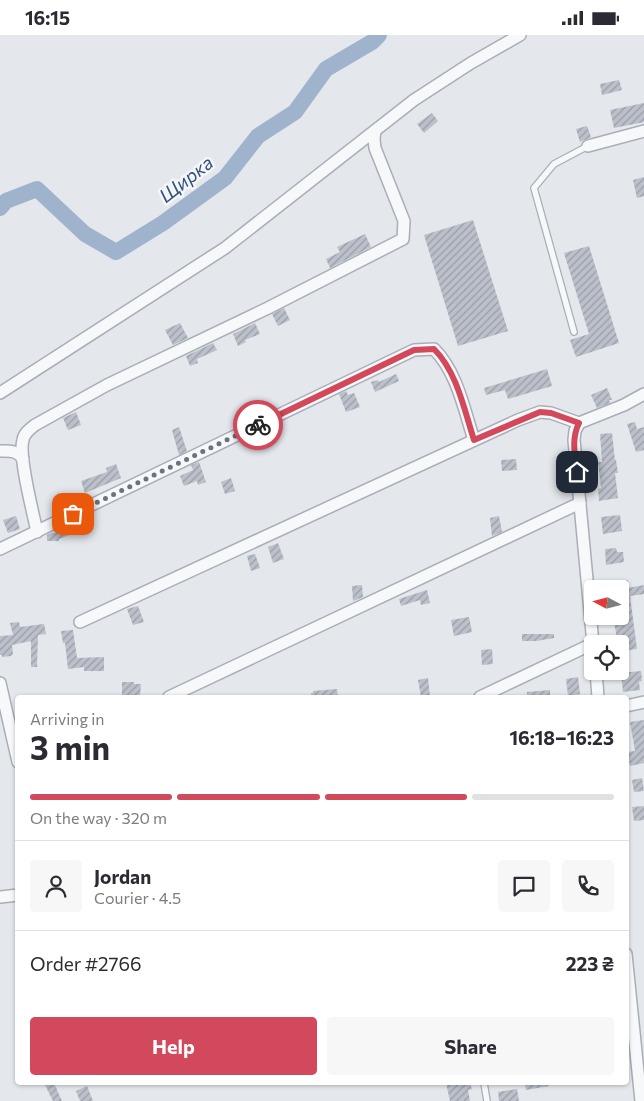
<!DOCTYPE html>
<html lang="en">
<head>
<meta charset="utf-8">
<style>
	body { margin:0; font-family:Commissioner,sans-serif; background:#f7f7f7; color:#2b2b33; height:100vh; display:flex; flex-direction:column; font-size:19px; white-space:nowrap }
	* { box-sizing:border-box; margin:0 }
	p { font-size:16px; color:#7c7c81 }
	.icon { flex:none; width:28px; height:28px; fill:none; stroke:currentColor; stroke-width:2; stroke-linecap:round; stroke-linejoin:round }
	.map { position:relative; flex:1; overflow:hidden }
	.sheet { position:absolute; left:15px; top:660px; width:614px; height:390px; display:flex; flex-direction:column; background:#fff; border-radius:5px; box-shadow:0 1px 4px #0004 }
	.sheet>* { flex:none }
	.needle { width:32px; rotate:277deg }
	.fabs { position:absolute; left:584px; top:545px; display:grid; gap:10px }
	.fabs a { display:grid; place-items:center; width:45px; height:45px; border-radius:5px; background:#fff; box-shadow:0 1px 4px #0004; font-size:25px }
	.pin { position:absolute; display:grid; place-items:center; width:42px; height:42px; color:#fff; margin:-21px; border-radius:10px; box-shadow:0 2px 8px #0006 }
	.courier { position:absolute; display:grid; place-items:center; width:50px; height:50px; margin:-25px; border:4px solid #d1495b; border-radius:50%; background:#fff; color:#222; box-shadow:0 1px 6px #0007 }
	.summary em { font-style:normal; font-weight:700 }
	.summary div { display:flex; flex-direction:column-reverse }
	.summary { display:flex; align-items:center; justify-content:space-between; height:85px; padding:0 15px }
	h1 { font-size:32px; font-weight:700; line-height:38px }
	.bar { display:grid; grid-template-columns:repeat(4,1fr); gap:8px 5px; align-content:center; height:60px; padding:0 15px }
	.bar i { height:6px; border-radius:4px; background:#e1e1e2 }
	.bar .on { background:#d1495b }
	.bar p { grid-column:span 4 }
	.line { display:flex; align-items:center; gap:12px; padding:0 15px; border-top:1px solid #e1e1e2 }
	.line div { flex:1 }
	.round { display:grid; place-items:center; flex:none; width:52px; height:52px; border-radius:5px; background:#f7f7f7 }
	.button { display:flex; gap:10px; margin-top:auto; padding:10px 15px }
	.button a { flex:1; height:58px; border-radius:5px; background:#d1495b; color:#fff; font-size:20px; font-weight:700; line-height:58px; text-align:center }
	.button a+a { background:#f7f7f7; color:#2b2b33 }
	.status { display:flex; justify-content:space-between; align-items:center; height:35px; padding:0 25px; background:#fff; direction:ltr }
	.status svg { height:14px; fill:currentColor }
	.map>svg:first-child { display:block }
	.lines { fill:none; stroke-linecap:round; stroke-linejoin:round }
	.river { stroke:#9fb4cc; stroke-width:16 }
	.building { fill:url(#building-hatch) }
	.lane-casing { stroke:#a9aeb7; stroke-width:8 }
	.street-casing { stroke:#a9aeb7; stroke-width:14 }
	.lane { stroke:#f7f8fa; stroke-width:5.5 }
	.street { stroke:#f7f8fa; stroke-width:11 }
	.done { stroke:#6c737f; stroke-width:5; stroke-dasharray:0 9 }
	.route { stroke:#d1495b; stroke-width:6 }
	.labels { text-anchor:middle; stroke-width:5; stroke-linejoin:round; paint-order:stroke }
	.water-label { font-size:19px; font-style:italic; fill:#34527a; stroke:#f4f6f9 }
</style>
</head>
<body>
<div class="status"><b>16:15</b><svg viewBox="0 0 49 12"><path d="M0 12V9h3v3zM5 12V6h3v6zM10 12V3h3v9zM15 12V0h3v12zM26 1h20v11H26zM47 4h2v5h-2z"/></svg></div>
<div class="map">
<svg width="644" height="1066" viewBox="0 0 644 1066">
	<defs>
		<pattern id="building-hatch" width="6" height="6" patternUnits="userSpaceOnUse" patternTransform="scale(1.25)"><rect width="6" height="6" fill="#bbc0ca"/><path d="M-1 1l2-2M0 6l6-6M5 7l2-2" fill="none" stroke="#989da6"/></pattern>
	</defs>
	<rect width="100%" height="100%" fill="#e4e7ec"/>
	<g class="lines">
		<!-- river -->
		<path class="river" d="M0,173L6,166L37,154L85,199L116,217L163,188L225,143L258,101L295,77L326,34L372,7L379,0"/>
	</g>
	<!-- building -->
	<g class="building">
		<path d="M619,45L622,55L602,60L600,49Z"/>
		<path d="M644,68V87L614,93L610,75Z"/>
		<path d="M432,78L438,86L424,98L417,89Z"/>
		<path d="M587,91L591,102L580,107L576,94Z"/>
		<path d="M644,142V161L637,163L633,145Z"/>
		<path d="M473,185L508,296L458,311L424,200Z"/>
		<path d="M365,199L371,212L330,233L326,224L340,217L337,212Z"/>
		<path d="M589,211L619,308L576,322L570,305L589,299L564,218Z"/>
		<path d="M284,273L290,285L278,291L272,279Z"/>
		<path d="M180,288L188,303L173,310L165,295Z"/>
		<path d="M255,288L260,299L245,305L246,307L238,311L233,299Z"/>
		<path d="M213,308L217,315L197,324L198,328L190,331L186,321Z"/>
		<path d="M547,334L552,351L508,364L505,355L486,360L484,353Z"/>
		<path d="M396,339L399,346L375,357L371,347L378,345L379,347Z"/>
		<path d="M607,353L612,365H609L610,368L597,373L591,360Z"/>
		<path d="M346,356L348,360L354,358L360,372L346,377L339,359Z"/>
		<path d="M76,377L81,390L68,395L63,383Z"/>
		<path d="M635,387L637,394L644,392V415L636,417L627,389Z"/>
		<path d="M179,392L187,416L179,420L172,395Z"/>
		<path d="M612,398L615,425H616L618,438H615L618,463L599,466L598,454L601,453L598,427H602L600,399Z"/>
		<path d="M516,424L517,435L502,436L501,425Z"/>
		<path d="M199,427L206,447L198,450L197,446L184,451L180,441L193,435L191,430Z"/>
		<path d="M116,429L121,443L85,458L81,446L107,437L106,433Z"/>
		<path d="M231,443L235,456L225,459L221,447Z"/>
		<path d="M620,480L622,496L603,499L601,482Z"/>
		<path d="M16,481L20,494L8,498L3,485Z"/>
		<path d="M499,481L502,497L492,501L490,483Z"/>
		<path d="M80,484L84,494L59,504V506H47V500L52,498L68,497L66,491Z"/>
		<path d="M278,508L284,524L273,528L268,512Z"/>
		<path d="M616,513L617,517H623L624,527L606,530L605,514Z"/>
		<path d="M255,519L260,533L251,536L247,521Z"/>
		<path d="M628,545V553L644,550V559L630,561L637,614L620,616V609H618L613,581H620V554H616L615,547Z"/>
		<path d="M362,550L363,562L353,566L352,551Z"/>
		<path d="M427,555L430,568L421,570L420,565L401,571L399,564Z"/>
		<path d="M138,571L144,587L133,590L127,574Z"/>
		<path d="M469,582L472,597L454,601L451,585Z"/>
		<path d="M19,587L20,592L44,589L46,599L38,600L37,632H31V606L12,610L13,619L11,621L2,622V620H0V601L13,600L10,588Z"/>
		<path d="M73,595L77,623L104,622V636H84V632L68,634L65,608H63L61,596Z"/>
		<path d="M522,599H554V603L536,606H522Z"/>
		<path d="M492,614L493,629L482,630L481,615Z"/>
		<path d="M641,636L642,646L639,647L640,655L623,657L621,638Z"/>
		<path d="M578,642L580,659L568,661L566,644Z"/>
		<path d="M428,643L430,662H421L418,645Z"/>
		<path d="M122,647H134V649H141L140,662H122Z"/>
		<path d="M337,654L338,662H311V658H313V656Z"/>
		<path d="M550,655V662H527V657Z"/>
		<path d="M644,685V728L630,731L627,717L635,716L630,687Z"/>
		<path d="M642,743L644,756L634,757L632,745Z"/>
		<path d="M644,771V785L634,786L632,772Z"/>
		<path d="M44,1048H54L62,1066H53Z"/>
		<path d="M446,1048H470L472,1054L468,1055L470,1066H450Z"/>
		<path d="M525,1048H548L549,1051L526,1055Z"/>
		<path d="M87,1051L93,1066H80L76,1056Z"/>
		<path d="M517,1054L519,1066H499L498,1057Z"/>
	</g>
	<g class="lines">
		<defs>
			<g id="lane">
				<path d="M574,297L534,153L554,129L588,111"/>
				<path d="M484,1048L487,1066"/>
			</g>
			<g id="street">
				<path d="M588,111L644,96"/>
				<path d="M0,358L225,213L414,65L471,28L520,0"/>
				<path d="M579,388L575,396L574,405L593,609"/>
				<path d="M0,416C10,416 17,415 23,424"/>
				<path d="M37,497C33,477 18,421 23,405C24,398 30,394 35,390L107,350L268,273L403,204L404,186L375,113L374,104L375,96"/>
				<path d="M0,514L414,315L434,314C457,337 464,374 474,405"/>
				<path d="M80,587L518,385L540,377L551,378L579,388L624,370L644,359"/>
				<path d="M596,636L598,662"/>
				<path d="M0,648L18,727"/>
				<path d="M169,662L580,468"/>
				<path d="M480,662L592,609"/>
				<path d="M626,671L644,667"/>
				<path d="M0,862L18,860"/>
				<path d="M626,919L641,1066"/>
			</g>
		</defs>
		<!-- lane casing -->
		<use href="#lane" class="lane-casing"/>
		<!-- street casing -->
		<use href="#street" class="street-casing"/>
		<!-- lane -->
		<use href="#lane" class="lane"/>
		<!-- street -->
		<use href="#street" class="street"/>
	</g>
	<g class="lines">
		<!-- done -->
		<path class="done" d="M73,479L258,390"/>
		<!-- route -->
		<path class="route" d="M258,390L414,315L434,314C457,337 464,374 474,405L540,377L551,378L579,388C571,404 575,420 577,437"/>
	</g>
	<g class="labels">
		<!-- water labels -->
		<g class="water-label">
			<text transform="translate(186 144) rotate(-38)" y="7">Щирка</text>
		</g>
	</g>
</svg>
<div class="fabs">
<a><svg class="needle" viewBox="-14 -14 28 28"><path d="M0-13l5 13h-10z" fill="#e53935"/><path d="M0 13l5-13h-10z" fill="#7c7c81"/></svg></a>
<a><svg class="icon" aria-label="locate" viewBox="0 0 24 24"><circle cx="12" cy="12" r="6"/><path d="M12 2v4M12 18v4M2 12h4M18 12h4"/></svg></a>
</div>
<div class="pin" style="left:73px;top:479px;background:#ea580c"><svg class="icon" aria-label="bag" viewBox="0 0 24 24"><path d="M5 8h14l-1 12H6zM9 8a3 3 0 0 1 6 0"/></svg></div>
<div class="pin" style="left:577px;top:437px;background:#1f2937"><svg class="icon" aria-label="home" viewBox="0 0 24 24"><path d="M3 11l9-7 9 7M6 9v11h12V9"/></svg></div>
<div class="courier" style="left:258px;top:390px"><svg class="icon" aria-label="bike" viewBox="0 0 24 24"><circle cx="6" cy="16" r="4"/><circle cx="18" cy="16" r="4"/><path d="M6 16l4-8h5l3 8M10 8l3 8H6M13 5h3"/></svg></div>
<section class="sheet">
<div class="summary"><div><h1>3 min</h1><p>Arriving in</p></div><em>16:18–16:23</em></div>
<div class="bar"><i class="on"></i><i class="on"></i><i class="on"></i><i></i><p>On the way · 320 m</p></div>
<div class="line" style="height:90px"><a class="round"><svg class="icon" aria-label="person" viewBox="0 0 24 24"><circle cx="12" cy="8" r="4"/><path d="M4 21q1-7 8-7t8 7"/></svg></a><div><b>Jordan</b><p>Courier · 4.5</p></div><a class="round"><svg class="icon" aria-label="chat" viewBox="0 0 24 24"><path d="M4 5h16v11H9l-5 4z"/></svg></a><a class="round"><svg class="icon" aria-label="phone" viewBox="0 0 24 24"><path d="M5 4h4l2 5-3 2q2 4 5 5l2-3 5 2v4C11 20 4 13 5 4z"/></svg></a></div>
<div class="line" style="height:65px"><div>Order #2766</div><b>223 ₴</b></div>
<div class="button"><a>Help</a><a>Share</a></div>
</section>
</div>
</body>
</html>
